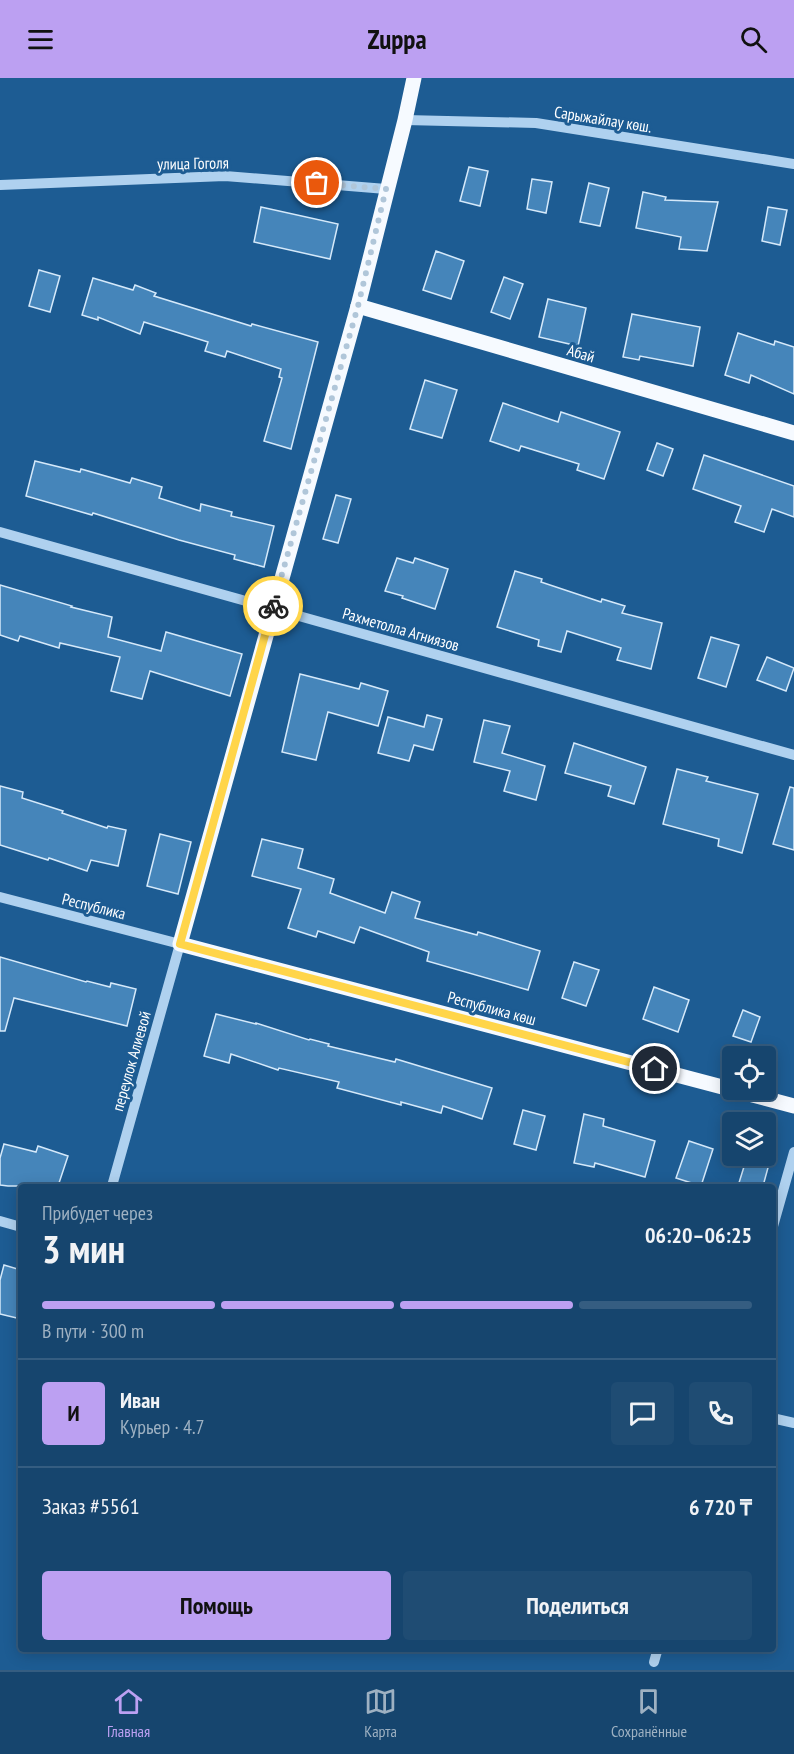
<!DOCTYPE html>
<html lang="ru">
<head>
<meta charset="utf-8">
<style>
	body { margin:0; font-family:"PT Sans Narrow",sans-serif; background:#1f4c73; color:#f1f3f6; height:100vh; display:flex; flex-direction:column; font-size:22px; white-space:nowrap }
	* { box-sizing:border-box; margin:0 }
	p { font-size:20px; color:#9eb1c2 }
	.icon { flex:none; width:33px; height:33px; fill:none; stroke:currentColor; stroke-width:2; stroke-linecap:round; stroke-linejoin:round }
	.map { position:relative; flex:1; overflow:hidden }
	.details { position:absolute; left:18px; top:1106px; width:758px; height:468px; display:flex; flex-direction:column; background:#16456e; border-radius:6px; box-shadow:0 3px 15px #0003,0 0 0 2px #355d81 }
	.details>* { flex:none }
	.tools { position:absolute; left:722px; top:968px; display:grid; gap:12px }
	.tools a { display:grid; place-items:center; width:54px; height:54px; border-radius:6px; background:#16456e; box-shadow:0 3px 15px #0003,0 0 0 2px #355d81; font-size:30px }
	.pin { position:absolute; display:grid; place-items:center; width:51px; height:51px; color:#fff; margin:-26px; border:3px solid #fff; border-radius:50%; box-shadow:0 2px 6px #0007 }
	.courier { position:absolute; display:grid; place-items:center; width:60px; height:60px; margin:-30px; border:4px solid #ffd54a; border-radius:50%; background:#fff; color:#222; box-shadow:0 2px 8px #0007 }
	.head em { font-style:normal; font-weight:600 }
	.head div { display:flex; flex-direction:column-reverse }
	.head { display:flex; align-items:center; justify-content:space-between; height:102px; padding:0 24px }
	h1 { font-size:39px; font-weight:600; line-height:45px }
	.bar { display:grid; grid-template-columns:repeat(4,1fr); gap:9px 6px; align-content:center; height:72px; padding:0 24px }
	.bar i { height:8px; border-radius:4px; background:#355d81 }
	.bar .selected { background:#bca0f2 }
	.bar p { grid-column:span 4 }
	.line { display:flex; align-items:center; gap:15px; padding:0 24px; border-top:2px solid #355d81 }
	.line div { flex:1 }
	.round { display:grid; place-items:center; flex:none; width:63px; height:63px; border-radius:6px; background:#1f4c73 }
	.cta { display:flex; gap:12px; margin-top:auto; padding:12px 24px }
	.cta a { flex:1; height:69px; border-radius:6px; background:#bca0f2; color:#111; font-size:24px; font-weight:600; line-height:69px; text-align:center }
	.cta a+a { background:#1f4c73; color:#f1f3f6 }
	header { display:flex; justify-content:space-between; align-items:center; height:78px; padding:0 24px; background:#bca0f2; color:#111; font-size:27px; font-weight:600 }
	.dock { display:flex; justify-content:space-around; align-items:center; height:84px; border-top:2px solid #355d81; background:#16456e; font-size:16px; color:#9eb1c2 }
	.dock a { display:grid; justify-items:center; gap:3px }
	.dock .selected { color:#bca0f2 }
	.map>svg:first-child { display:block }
	.building { fill:#4585ba; stroke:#d5e9fa; stroke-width:1.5 }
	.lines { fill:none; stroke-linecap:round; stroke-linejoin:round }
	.minor { stroke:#afd1ef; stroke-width:10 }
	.major { stroke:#f6faff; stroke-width:15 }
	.done { stroke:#b0c6d9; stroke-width:6; stroke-dasharray:0 10.8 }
	.route { stroke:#ffd54a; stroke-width:8 }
	.labels { text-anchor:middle; stroke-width:6; stroke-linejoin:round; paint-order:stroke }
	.street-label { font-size:16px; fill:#fff; stroke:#1d5c93 }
</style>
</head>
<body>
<header><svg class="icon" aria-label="menu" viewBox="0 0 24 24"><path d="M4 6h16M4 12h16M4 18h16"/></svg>Zuppa<svg class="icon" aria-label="search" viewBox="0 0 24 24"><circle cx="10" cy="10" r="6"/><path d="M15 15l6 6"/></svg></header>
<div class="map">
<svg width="794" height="1592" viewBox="0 0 794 1592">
	<rect width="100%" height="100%" fill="#1d5c93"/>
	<!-- building -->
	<g class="building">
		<path d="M469,89L488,93L480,128L460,123Z"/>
		<path d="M532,101L552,104L546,135L527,131Z"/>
		<path d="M589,105L609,110L600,148L580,144Z"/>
		<path d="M643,114L666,119L665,122L718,124L707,173L679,171L681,159L636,150Z"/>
		<path d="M261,129L338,146L330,181L254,164Z"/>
		<path d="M768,129L787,132L780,167L762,163Z"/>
		<path d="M436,173L464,183L451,221L423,212Z"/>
		<path d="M39,192L60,198L50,234L29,228Z"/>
		<path d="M504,199L523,206L510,241L491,234Z"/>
		<path d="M93,200L133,212L135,207L156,215L154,218L251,248L252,246L318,264L291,371L264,363L282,300L279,299L281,291L227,273L225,279L205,273L208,264L144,244L140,256L98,239V242L82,237Z"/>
		<path d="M548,221L586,230L578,268L539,259Z"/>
		<path d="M632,236L700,249L693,288L640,278L639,282L623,279Z"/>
		<path d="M738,255L774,267L775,263L794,269V316L751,297L749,305L725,297Z"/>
		<path d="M425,302L457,312L442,360L410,351Z"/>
		<path d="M503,325L558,344L561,334L620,354L604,401L577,392L579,386L521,368L519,373L490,363Z"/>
		<path d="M657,365L673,371L663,398L647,392Z"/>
		<path d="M704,377L794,408V439L772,431L764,454L735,444L741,428L693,411Z"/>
		<path d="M35,383L80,394L81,391L130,405L132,400L162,409L159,420L200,433L201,426L232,434L231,438L274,448L264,489L234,481L235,477L179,462L93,435L92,437L26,418Z"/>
		<path d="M336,417L351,421L338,465L323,461Z"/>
		<path d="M397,480L413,485L415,480L448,491L435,531L402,520L403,518L385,513Z"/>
		<path d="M515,493L542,501L541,504L601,524L602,521L625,528L622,535L662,545L651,591L617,582L621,570L567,553L561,574L538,568L539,562L497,549Z"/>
		<path d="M0,507L72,528L71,529L112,539L108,559L161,573L166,554L242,576L230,618L150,593L142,621L111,613L120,579L60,565L59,570L20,558L18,563L0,557Z"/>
		<path d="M711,559L739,567L726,609L698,600Z"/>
		<path d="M767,579L794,590L786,613L757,602Z"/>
		<path d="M300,596L359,611L361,605L388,613L378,648L328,634L316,682L282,674Z"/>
		<path d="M427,637L442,641L433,672L414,667L409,683L378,675L388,639L424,649Z"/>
		<path d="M484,642L510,648L502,675L545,688L536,722L504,713L510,693L474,684Z"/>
		<path d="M574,665L646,689L634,726L608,718L611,708L565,695Z"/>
		<path d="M677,691L708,699L706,703L758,716L742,775L718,768L719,761L663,746Z"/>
		<path d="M0,708L23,714L22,720L63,733L62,735L107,750L108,748L126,752L118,788L91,782L87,793L49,780L48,782L0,767Z"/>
		<path d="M790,709L794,710V772L773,766Z"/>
		<path d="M160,756L191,764L178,816L147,808Z"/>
		<path d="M262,761L303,771L298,790L334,801L330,815L385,835L392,814L420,824L415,840L477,857L478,854L540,873L528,912L427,883L429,874L360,849L354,865L318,853L316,859L288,850L301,811L252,798Z"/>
		<path d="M0,879L86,904L87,903L110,909L111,905L136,911L127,948L14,920L5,953H0Z"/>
		<path d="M574,884L599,892L586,928L562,920Z"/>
		<path d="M654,909L689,922L678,954L643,941Z"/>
		<path d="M743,932L760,939L751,964L733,958Z"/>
		<path d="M216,936L256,946V945L309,962L310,961L329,966L328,968L395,984L396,981L492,1010L482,1041L443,1028L441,1035L401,1024V1027L337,1010L339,1004L279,990L278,992L231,976L229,985L204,978Z"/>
		<path d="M523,1032L545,1038L536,1072L514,1066Z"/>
		<path d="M584,1036L604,1041L603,1048L655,1063L645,1099L595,1085L594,1089L574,1085Z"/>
		<path d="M689,1063L713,1071L701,1108L676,1100Z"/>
		<path d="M4,1066L36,1074L38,1068L68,1078L58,1108H8L0,1107V1080Z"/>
		<path d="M747,1079L769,1086L763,1108H738Z"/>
		<path d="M4,1187L21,1192V1241L0,1236V1202Z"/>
	</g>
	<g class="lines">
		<!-- minor -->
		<g class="minor">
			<path d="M405,42L536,45L794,86"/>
			<path d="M0,107L225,98L386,111"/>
			<path d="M0,454L794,677"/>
			<path d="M0,819L180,866L112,1108"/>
			<path d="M0,1143L21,1149"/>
			<path d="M772,1152L794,1074"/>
			<path d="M772,1340L794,1345"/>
			<path d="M654,1584L658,1570"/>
		</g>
		<!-- major -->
		<g class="major">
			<path d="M414,0L405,42L358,228L180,866L794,1028"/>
			<path d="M358,228L794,355"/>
		</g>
	</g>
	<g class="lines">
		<!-- done -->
		<path class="done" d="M273,528L358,228L386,111L317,105"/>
		<!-- route -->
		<path class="route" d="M273,528L180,866L655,991"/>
	</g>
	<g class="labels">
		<!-- street labels -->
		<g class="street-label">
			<text transform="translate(603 41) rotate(9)" y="6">Сарыжайлау көш.</text>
			<text transform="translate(193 85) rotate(-1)" y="6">улица Гоголя</text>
			<text transform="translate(581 275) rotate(16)" y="6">Абай</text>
			<text transform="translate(401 551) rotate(16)" y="6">Рахметолла Агниязов</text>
			<text transform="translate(94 828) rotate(14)" y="6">Республика</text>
			<text transform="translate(492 930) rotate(15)" y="6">Республика көш</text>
			<text transform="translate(131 983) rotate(-74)" y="6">переулок Алиевой</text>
		</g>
	</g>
</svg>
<div class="tools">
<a><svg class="icon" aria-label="locate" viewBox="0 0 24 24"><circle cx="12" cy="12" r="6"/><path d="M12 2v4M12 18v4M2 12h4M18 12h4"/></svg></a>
<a><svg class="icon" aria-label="layers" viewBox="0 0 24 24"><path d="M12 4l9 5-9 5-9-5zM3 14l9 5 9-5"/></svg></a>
</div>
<div class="pin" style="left:317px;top:105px;background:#ea580c"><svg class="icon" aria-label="bag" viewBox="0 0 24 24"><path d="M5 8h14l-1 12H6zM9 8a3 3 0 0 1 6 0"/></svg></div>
<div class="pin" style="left:655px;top:991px;background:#1f2937"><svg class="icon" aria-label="home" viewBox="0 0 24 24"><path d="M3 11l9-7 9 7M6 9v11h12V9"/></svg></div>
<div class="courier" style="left:273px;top:528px"><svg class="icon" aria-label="bike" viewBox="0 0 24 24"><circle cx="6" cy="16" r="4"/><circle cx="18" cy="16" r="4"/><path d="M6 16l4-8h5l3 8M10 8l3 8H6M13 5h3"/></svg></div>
<section class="details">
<div class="head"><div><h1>3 мин</h1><p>Прибудет через</p></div><em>06:20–06:25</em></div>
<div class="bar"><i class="selected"></i><i class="selected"></i><i class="selected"></i><i></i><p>В пути · 300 m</p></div>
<div class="line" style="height:108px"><b class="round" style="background:#bca0f2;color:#111">И</b><div><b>Иван</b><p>Курьер · 4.7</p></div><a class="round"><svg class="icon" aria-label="chat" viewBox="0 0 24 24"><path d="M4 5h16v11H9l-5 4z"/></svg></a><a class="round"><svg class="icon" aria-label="phone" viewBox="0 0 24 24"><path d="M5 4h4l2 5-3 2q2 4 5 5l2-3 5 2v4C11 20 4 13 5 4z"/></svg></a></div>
<div class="line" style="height:78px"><div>Заказ #5561</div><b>6 720 ₸</b></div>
<div class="cta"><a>Помощь</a><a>Поделиться</a></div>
</section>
</div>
<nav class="dock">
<a class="selected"><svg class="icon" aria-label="home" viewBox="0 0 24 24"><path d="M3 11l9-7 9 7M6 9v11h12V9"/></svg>Главная</a>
<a><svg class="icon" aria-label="map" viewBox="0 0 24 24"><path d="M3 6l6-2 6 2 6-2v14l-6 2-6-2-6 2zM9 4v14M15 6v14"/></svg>Карта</a>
<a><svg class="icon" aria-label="saved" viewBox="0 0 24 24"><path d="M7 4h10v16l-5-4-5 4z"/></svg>Сохранённые</a>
</nav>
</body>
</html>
